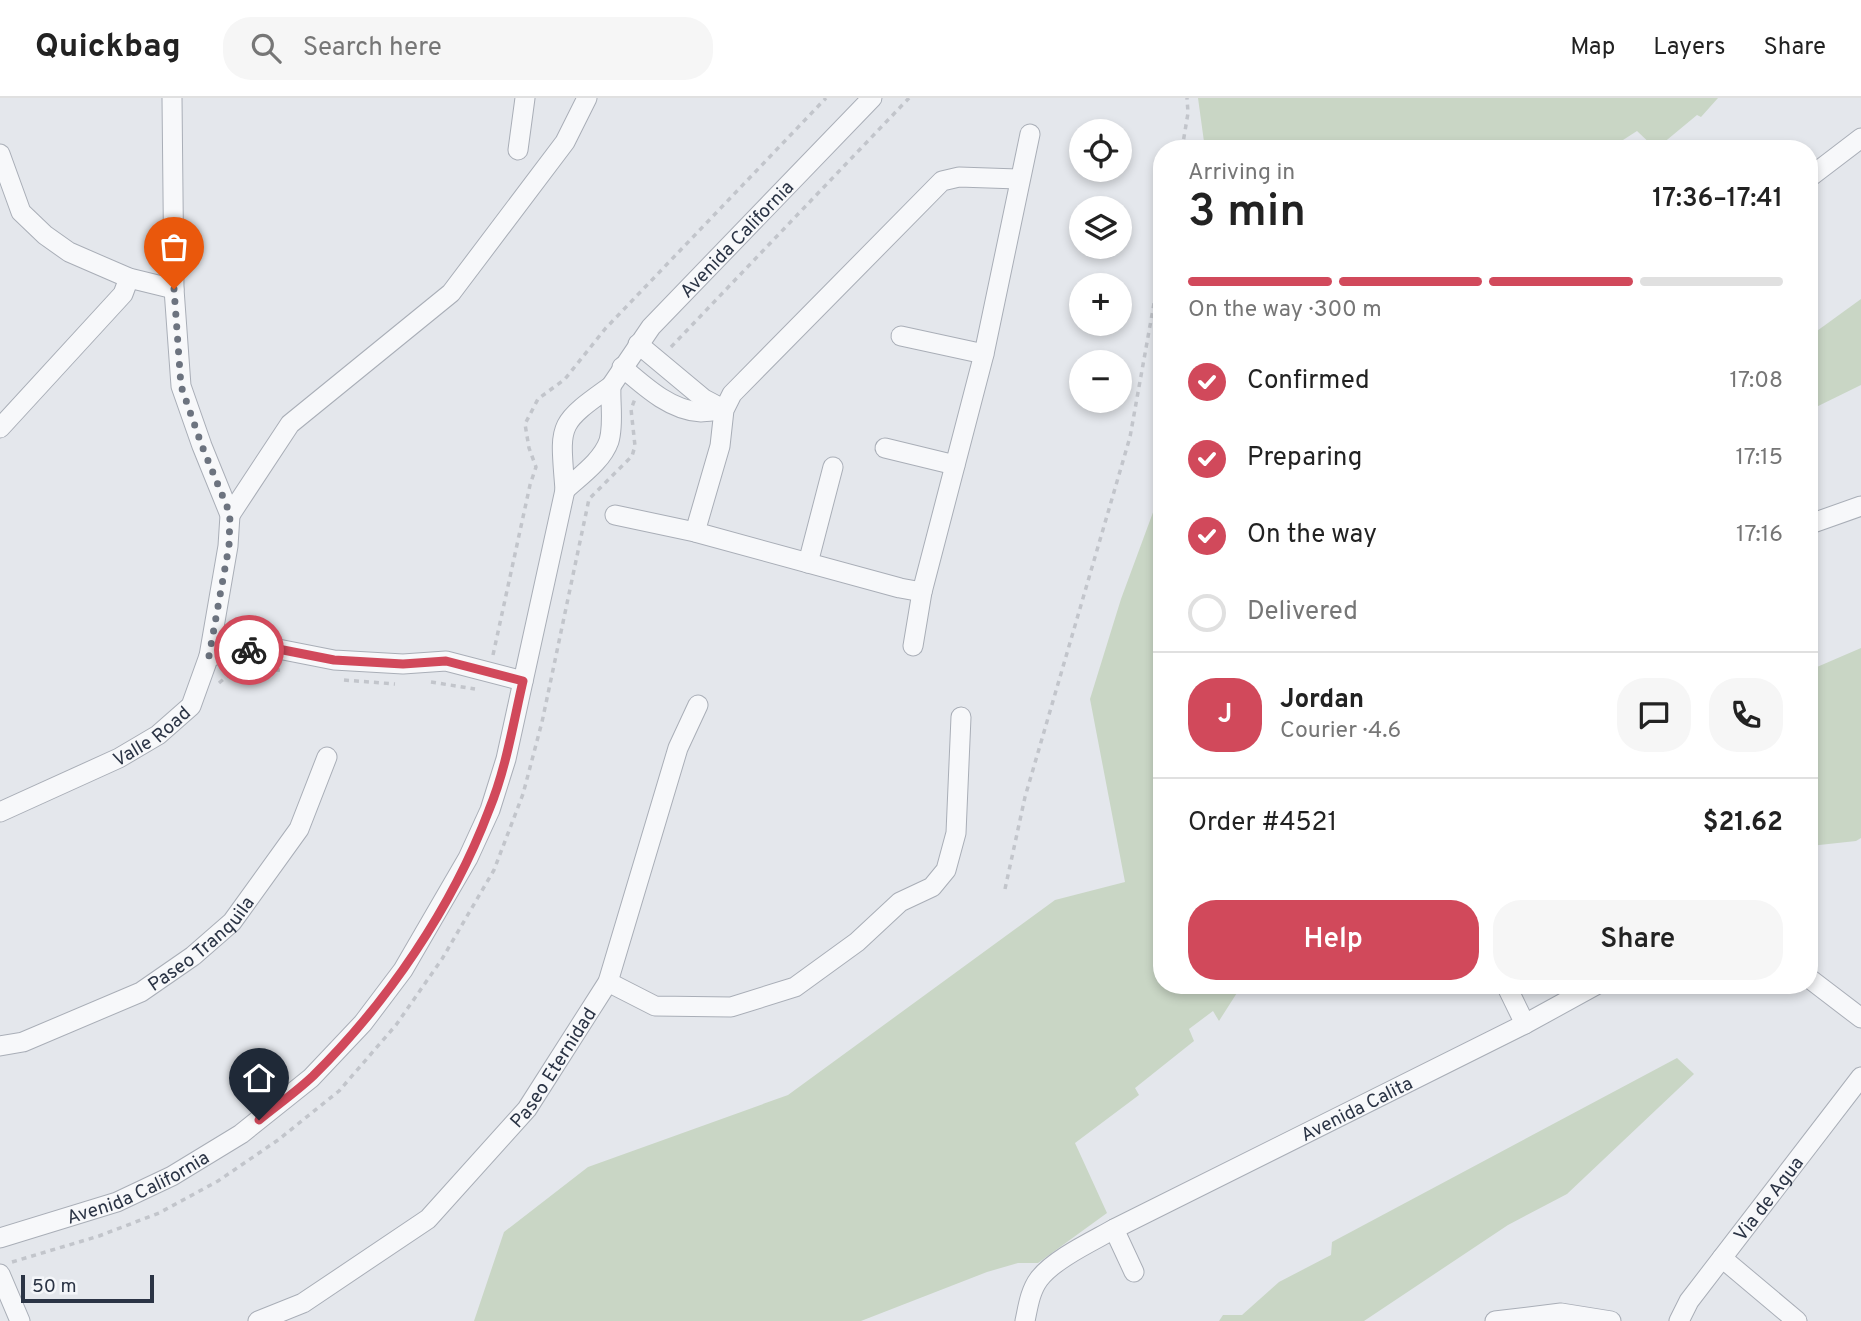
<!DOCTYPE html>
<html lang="en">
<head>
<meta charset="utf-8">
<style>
	body { margin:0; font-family:Overpass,sans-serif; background:#f6f6f6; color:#222; height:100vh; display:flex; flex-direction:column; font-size:26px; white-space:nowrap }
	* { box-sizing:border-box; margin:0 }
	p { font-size:23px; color:#767676 }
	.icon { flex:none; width:38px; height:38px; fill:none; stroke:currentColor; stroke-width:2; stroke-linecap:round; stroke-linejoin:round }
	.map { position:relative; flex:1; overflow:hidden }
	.drawer { position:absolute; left:1153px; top:42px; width:665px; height:854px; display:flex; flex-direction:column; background:#fff; border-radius:28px; box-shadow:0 4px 10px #0003 }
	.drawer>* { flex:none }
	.fabs { position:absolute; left:1069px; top:21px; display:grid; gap:14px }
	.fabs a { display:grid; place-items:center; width:63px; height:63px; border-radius:50%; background:#fff; box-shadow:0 4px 10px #0003; font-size:35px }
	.scale { position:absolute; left:21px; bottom:18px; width:133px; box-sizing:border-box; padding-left:7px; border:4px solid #2b3445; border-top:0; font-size:19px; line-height:24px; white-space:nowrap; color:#2b3445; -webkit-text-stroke:5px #f4f6f9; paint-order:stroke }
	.pin { position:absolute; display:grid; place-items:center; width:60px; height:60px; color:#fff; margin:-72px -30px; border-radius:50% 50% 50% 0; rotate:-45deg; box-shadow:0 0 7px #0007 }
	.pin .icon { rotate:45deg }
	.courier { position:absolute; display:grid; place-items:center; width:70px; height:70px; margin:-35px; border:5px solid #d1495b; border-radius:50%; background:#fff; color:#222; box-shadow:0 2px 9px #0007 }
	.summary em { font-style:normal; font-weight:600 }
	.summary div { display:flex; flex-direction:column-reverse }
	.summary { display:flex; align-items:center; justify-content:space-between; height:119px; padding:0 35px }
	h1 { font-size:46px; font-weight:600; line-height:52px }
	.bar { display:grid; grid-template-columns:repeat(4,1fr); gap:10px 7px; align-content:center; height:84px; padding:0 35px }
	.bar i { height:9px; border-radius:5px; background:#e0e0e0 }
	.bar .current { background:#d1495b }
	.bar p { grid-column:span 4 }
	.line { display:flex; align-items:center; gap:18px; padding:0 35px; border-top:2px solid #e0e0e0 }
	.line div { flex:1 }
	.round { display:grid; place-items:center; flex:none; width:74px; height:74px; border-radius:28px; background:#f6f6f6 }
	ol { padding:0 35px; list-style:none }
	li { display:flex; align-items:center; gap:21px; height:77px }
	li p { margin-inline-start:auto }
	li .icon { padding:7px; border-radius:50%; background:#d1495b; color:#fff; stroke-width:4 }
	li:last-child { color:#767676 }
	li i { width:38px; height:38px; border:4px solid #e0e0e0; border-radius:50% }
	.button { display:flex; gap:14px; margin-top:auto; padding:14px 35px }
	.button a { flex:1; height:80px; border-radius:28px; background:#d1495b; color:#fff; font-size:28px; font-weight:600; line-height:80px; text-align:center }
	.button a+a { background:#f6f6f6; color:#222 }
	header { display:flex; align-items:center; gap:42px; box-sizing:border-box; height:98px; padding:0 35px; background:#fff; border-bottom:2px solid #e0e0e0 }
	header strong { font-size:33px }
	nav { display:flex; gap:38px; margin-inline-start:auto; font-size:24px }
	.search { width:490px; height:63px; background:#f6f6f6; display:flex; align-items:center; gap:18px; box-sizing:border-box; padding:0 24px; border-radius:28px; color:#767676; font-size:26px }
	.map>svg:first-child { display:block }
	.green { fill:#c9d6c5 }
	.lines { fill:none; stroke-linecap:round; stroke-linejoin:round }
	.minor-casing { stroke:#a9aeb7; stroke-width:21 }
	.path { stroke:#c2c5cb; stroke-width:3.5; stroke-dasharray:5 5; stroke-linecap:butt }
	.minor { stroke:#f7f8fa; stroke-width:19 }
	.done { stroke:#6c737f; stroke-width:7; stroke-dasharray:0 12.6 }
	.route { stroke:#d1495b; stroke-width:9 }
	.labels { text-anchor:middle; stroke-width:7; stroke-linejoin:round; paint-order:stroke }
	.street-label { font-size:19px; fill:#2b3445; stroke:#f4f6f9 }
</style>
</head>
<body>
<header>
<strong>Quickbag</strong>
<div class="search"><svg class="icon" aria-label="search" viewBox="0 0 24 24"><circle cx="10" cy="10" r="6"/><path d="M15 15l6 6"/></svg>Search here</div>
<nav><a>Map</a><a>Layers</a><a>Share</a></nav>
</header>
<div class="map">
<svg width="1861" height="1223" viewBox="0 0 1861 1223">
	<rect width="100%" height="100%" fill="#e4e7ec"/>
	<!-- green -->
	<g class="green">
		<path d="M1198,0H1718L1701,19L1697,17L1656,51L1637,33L1609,51H1205Z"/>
		<path d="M1861,201V287L1810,312V238Z"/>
		<path d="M1162,390V887H1242L1219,923L1213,913L1189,931L1194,943L1135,990L1139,997L1075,1045L1107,1115L1038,1165H1018L987,1174L861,1223H474L504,1134L588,1069L788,997L1055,802L1125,784L1090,601L1121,501Z"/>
		<path d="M1861,550V740L1856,743L1810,748V572Z"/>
		<path d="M1677,960L1694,976L1567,1096L1508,1127L1364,1223H1219L1223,1217H1242L1279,1184L1331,1157L1332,1144Z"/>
	</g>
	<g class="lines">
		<defs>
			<g id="minor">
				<path d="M518,52L525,0"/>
				<path d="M0,56L21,114L45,137L69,154L129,180L174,191"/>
				<path d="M1810,79L1861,40"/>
				<path d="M901,238L984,256"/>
				<path d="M638,246L704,301L723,311"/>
				<path d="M622,269C644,288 671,313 701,314C709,314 717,312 724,312"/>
				<path id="s1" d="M611,288L651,229L872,0"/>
				<path d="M611,288C610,305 614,326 609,343C602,363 580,378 565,392C560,326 556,327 611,288Z"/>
				<path d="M0,330L123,196L129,180"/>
				<path d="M885,350L955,367"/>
				<path d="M230,417L290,326L451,195L565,44L587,0"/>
				<path d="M615,417L695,434L900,490L922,494"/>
				<path d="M1810,426L1861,408"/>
				<path d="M695,434L720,348L724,312L732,296L942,83L959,79L1020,81"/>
				<path d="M808,465L833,369"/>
				<path d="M913,548L922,494L984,256L1030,36"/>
				<path d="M209,558L268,549L334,562L403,566L446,563L523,583"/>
				<path id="s2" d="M0,714L119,660L158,637L191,608L209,558L228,448L230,417L202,348L181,288L174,191L172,0"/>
				<path d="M1810,881L1861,920"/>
				<path d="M608,884L655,908L731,909L795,889L857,844L900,804L932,789L946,772L956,735L961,619"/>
				<path d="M1506,887L1525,926"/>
				<path id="s3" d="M0,948L23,944L141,894L193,858L232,824L299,731L327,659"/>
				<path d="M1114,1131L1134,1174"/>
				<path id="s4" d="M0,1140L117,1104L172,1078L241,1036L311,980L363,925L403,872L468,760L490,712L506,661L565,392"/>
				<path d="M1722,1160L1797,1223"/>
				<path d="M0,1176L20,1223"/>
				<path id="s5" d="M258,1223L303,1205L428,1121L527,1011L608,884L678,650L698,607"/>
				<path id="s6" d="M1025,1223C1028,1209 1030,1193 1039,1181C1054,1161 1093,1143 1114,1131L1525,926L1596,887"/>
				<path d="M1495,1223L1561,1215L1611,1223"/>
				<path id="s7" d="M1679,1223L1689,1203L1861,979"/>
			</g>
		</defs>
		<!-- minor casing -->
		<use href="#minor" class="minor-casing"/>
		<!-- path -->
		<g class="path">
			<path d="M1182,51L1188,15L1187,0"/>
			<path d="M671,249L909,0"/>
			<path d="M493,557L530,387L536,369L529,350L525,326L538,301L565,281L605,231L826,0"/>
			<path d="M344,582L395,586"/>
			<path d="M431,584L475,591"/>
			<path d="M219,585L232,574L281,572"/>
			<path d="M1005,791L1025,699L1130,339L1162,161"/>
			<path d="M12,1164L99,1138L159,1115L218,1083L278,1042L339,993L396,927L442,861L494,772L523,696L542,624L589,401L632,358L635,348L631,311L635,301"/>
		</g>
		<!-- minor -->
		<use href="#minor" class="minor"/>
	</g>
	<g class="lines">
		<!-- done -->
		<path class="done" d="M174,191L181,288L202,348L230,416L229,448L209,558L249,552"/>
		<!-- route -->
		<path class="route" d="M249,552L268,549L334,562L403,566L446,563L523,583C513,626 506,671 489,712C452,810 387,905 313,978C296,994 276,1008 259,1022"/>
	</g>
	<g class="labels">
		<!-- street labels -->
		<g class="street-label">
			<text dy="7" stroke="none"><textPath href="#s1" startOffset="194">Avenida California</textPath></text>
			<text dy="7" stroke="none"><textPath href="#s2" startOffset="170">Valle Road</textPath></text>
			<text dy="7" stroke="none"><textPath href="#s3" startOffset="229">Paseo Tranquila</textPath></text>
			<text dy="7" stroke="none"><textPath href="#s5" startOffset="396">Paseo Eternidad</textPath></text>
			<text dy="7" stroke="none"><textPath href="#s6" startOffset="406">Avenida Calita</textPath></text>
			<text dy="7" stroke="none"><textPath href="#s4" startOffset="147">Avenida California</textPath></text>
			<text dy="7" stroke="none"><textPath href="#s7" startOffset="152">Via de Agua</textPath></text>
		</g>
	</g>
</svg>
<div class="fabs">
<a><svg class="icon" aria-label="locate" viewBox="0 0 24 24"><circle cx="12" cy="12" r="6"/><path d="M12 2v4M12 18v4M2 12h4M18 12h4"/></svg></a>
<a><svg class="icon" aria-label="layers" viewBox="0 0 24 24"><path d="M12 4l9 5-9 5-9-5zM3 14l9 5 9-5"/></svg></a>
<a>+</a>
<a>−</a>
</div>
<div class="scale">50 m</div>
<div class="pin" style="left:174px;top:191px;background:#ea580c"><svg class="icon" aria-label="bag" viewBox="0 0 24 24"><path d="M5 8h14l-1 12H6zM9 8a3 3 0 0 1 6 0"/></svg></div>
<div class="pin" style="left:259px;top:1022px;background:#1f2937"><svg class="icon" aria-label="home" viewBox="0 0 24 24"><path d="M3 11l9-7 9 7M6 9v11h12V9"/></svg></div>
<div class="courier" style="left:249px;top:552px"><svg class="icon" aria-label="bike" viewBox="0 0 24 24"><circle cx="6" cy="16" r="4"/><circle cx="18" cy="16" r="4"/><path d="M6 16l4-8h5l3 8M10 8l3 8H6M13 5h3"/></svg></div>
<section class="drawer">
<div class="summary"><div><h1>3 min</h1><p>Arriving in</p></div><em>17:36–17:41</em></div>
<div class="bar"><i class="current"></i><i class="current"></i><i class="current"></i><i></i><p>On the way · 300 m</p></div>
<ol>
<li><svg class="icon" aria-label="check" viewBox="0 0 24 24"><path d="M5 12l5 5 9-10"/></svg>Confirmed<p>17:08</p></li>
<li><svg class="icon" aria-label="check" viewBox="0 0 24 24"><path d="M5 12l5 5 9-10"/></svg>Preparing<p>17:15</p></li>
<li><svg class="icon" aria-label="check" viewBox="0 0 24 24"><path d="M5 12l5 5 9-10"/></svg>On the way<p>17:16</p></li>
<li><i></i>Delivered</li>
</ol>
<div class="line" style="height:126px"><b class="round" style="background:#d1495b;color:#fff">J</b><div><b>Jordan</b><p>Courier · 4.6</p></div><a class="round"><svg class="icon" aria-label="chat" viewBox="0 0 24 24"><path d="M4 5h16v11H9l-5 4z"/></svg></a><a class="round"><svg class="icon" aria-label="phone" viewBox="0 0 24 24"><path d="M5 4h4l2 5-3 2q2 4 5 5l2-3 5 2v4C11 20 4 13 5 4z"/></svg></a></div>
<div class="line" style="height:91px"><div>Order #4521</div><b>$21.62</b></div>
<div class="button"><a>Help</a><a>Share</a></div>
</section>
</div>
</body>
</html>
